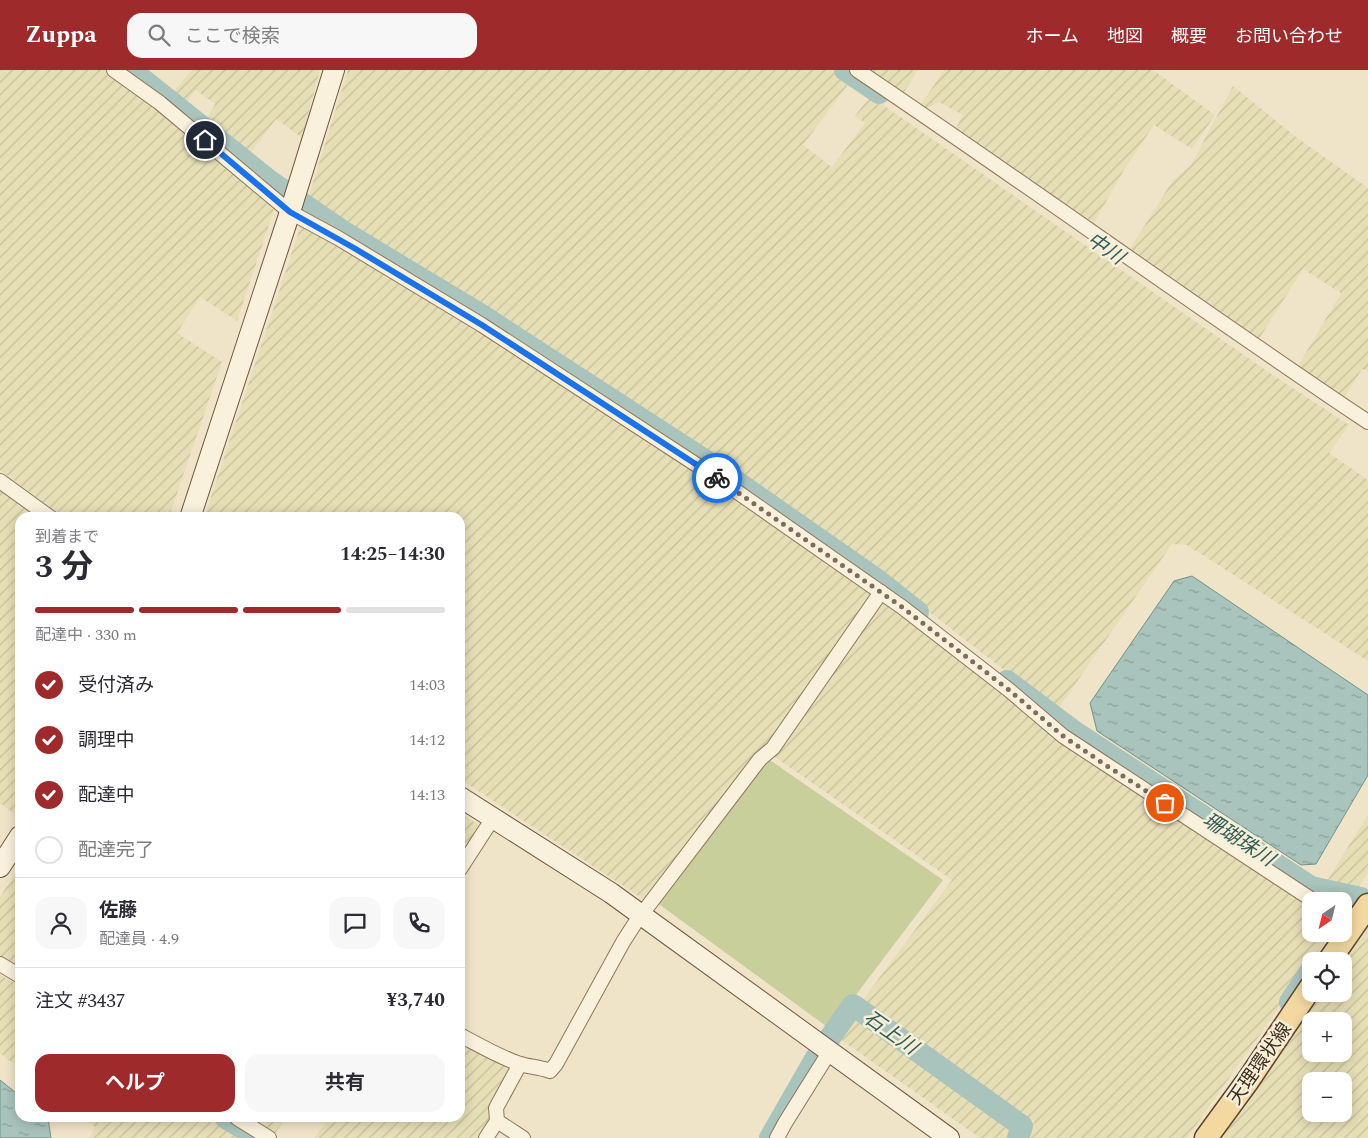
<!DOCTYPE html>
<html lang="ja">
<head>
<meta charset="utf-8">
<style>
	body { margin:0; font-family:Spectral,"Noto Sans JP",serif; background:#f7f7f7; color:#2b2b33; height:100vh; display:flex; flex-direction:column; font-size:19px; white-space:nowrap }
	* { box-sizing:border-box; margin:0 }
	p { font-size:16px; color:#7c7c81 }
	.icon { flex:none; width:28px; height:28px; fill:none; stroke:currentColor; stroke-width:2; stroke-linecap:round; stroke-linejoin:round }
	.map { position:relative; flex:1; overflow:hidden }
	.side { position:absolute; left:15px; top:442px; width:450px; height:610px; display:flex; flex-direction:column; background:#fff; border-radius:15px; box-shadow:0 2px 12px #0003 }
	.side>* { flex:none }
	.needle { width:32px; rotate:215deg }
	.controls { position:absolute; left:1302px; top:822px; display:grid; gap:10px }
	.controls a { display:grid; place-items:center; width:50px; height:50px; border-radius:10px; background:#fff; box-shadow:0 2px 12px #0003; font-size:25px }
	.pin { position:absolute; display:grid; place-items:center; width:42px; height:42px; color:#fff; margin:-21px; border:2px solid #fff; border-radius:50%; box-shadow:0 1px 5px #0007 }
	.courier { position:absolute; display:grid; place-items:center; width:50px; height:50px; margin:-25px; border:4px solid #1a73e8; border-radius:50%; background:#fff; color:#222; box-shadow:0 1px 6px #0007 }
	.head em { font-style:normal; font-weight:700 }
	.head div { display:flex; flex-direction:column-reverse }
	.head { display:flex; align-items:center; justify-content:space-between; height:85px; padding:0 20px }
	h1 { font-size:32px; font-weight:700; line-height:38px }
	.bar { display:grid; grid-template-columns:repeat(4,1fr); gap:8px 5px; align-content:center; height:60px; padding:0 20px }
	.bar i { height:6px; border-radius:4px; background:#e1e1e2 }
	.bar .current { background:#9e2a2b }
	.bar p { grid-column:span 4 }
	.line { display:flex; align-items:center; gap:12px; padding:0 20px; border-top:1px solid #e1e1e2 }
	.line div { flex:1 }
	.round { display:grid; place-items:center; flex:none; width:52px; height:52px; border-radius:15px; background:#f7f7f7 }
	ol { padding:0 20px; list-style:none }
	li { display:flex; align-items:center; gap:15px; height:55px }
	li p { margin-inline-start:auto }
	li .icon { padding:5px; border-radius:50%; background:#9e2a2b; color:#fff; stroke-width:4 }
	li:last-child { color:#7c7c81 }
	li i { width:28px; height:28px; border:2px solid #e1e1e2; border-radius:50% }
	.button { display:flex; gap:10px; margin-top:auto; padding:10px 20px }
	.button a { flex:1; height:58px; border-radius:15px; background:#9e2a2b; color:#fff; font-size:20px; font-weight:700; line-height:58px; text-align:center }
	.button a+a { background:#f7f7f7; color:#2b2b33 }
	header { display:flex; align-items:center; gap:30px; box-sizing:border-box; height:70px; padding:0 25px; background:#9e2a2b; color:#fff }
	header strong { font-size:24px }
	nav { display:flex; gap:28px; margin-inline-start:auto; font-size:18px }
	.search { width:350px; height:45px; background:#f7f7f7; display:flex; align-items:center; gap:12px; box-sizing:border-box; padding:0 18px; border-radius:15px; color:#7c7c81; font-size:19px }
	.map>svg:first-child { display:block }
	.farmland { fill:url(#farmland-furrows); fill-rule:evenodd }
	.grass { fill:#c9cf9b }
	.water { fill:url(#water-ripples); stroke:#6f938a }
	.lines { fill:none; stroke-linecap:round; stroke-linejoin:round }
	.river { stroke:#a9c4bc; stroke-width:22 }
	.street-casing { stroke:#8d765c; stroke-width:16 }
	.secondary-casing { stroke:#6f573f; stroke-width:22 }
	.primary-casing { stroke:#5b4430; stroke-width:25 }
	.street { stroke:#faf1dc; stroke-width:14 }
	.secondary { stroke:#faf1dc; stroke-width:20 }
	.primary { stroke:#f3d9a0; stroke-width:22 }
	.done { stroke:#7c6e5b; stroke-width:5; stroke-dasharray:0 9 }
	.route { stroke:#1a73e8; stroke-width:6 }
	.labels { text-anchor:middle; stroke-width:5; stroke-linejoin:round; paint-order:stroke }
	.street-label { font-size:19px; fill:#3d2e20; stroke:#f7eed8 }
	.water-label { font-size:20px; font-style:italic; fill:#2f5d5a; stroke:#f7eed8 }
</style>
</head>
<body>
<header>
<strong>Zuppa</strong>
<div class="search"><svg class="icon" aria-label="search" viewBox="0 0 24 24"><circle cx="10" cy="10" r="6"/><path d="M15 15l6 6"/></svg>ここで検索</div>
<nav><a>ホーム</a><a>地図</a><a>概要</a><a>お問い合わせ</a></nav>
</header>
<div class="map">
<svg width="1368" height="1068" viewBox="0 0 1368 1068">
	<defs>
		<pattern id="farmland-furrows" width="10" height="10" patternUnits="userSpaceOnUse" patternTransform="scale(1.25)"><rect width="10" height="10" fill="#e6deb5"/><path d="M-1 1l2-2M0 10L10 0M9 11l2-2" fill="none" stroke="#c6bf9b"/></pattern>
		<pattern id="water-ripples" width="26" height="14" patternUnits="userSpaceOnUse" patternTransform="scale(1.25)"><rect width="26" height="14" fill="#a9c4bc"/><path d="M2 4q2-2 4 0t4 0M15 11q2-2 4 0t4 0" fill="none" stroke="#8ba098"/></pattern>
	</defs>
	<rect width="100%" height="100%" fill="#f0e4c8"/>
	<!-- farmland -->
	<g class="farmland">
		<path d="M0,0H109L158,36L274,140L237,251L200,227L177,263L222,292L169,447H63L0,400Z"/>
		<path d="M192,0H320L302,68L276,49L249,85L235,75L208,47L215,34L196,20L187,31L174,21Z"/>
		<path d="M348,0H831L850,12L803,75L832,97L865,53L855,46L870,26L1267,301L1349,355L1329,383L1368,410V591L1187,475L1172,474L1056,642L1017,610L910,527L725,395L494,242L306,135Z"/>
		<path d="M864,0H918L902,25Z"/>
		<path d="M944,0H1153L1215,45L1192,79L1154,55L1124,100L1094,153L955,60L963,45L939,32L925,39L920,36Z"/>
		<path d="M1233,16L1296,67L1368,118V301L1362,299L1344,328L1298,296L1341,223L1303,199L1257,272L1128,182L1173,110L1191,95Z"/>
		<path d="M302,152L481,257L876,523L770,677L645,830L460,709V448H204Z"/>
		<path d="M0,416L43,447L20,448V738L16,745L0,733Z"/>
		<path d="M881,529L1146,726L1311,838V864H1331L1187,1068H1029L1034,1051L859,935L952,810L772,685Z"/>
		<path d="M460,743L483,758L460,792Z"/>
		<path d="M1368,745V803L1358,817L1351,820L1325,814Z"/>
		<path d="M20,796V903L0,890V827Z"/>
		<path d="M1359,856L1368,857V1068H1214L1312,924H1344V891H1334ZM1311,951H1344V984H1311ZM1311,1011H1344V1044H1311Z"/>
		<path d="M0,905L20,916V999L0,983Z"/>
		<path d="M854,942L1015,1057L1012,1068H980L836,966Z"/>
		<path d="M460,969L515,996L494,1050L481,1068H314L329,1048H460Z"/>
		<path d="M83,1048H219L252,1068H89L95,1057Z"/>
		<path d="M239,1048H286L272,1068Z"/>
	</g>
	<!-- grass -->
	<path class="grass" d="M767,688L943,810L830,959L656,832Z"/>
	<!-- water -->
	<g class="water">
		<path d="M1192,506L1368,625V705L1316,794L1301,795L1097,661L1090,633L1174,511Z"/>
		<path d="M0,1010L20,1026V1048H48L51,1068H0Z"/>
	</g>
	<g class="lines">
		<!-- river -->
		<g class="river">
			<path d="M131,0L270,111L344,162L483,246L720,400L879,511L918,542"/>
			<path d="M845,0L879,23"/>
			<path d="M1007,611L1075,662L1311,817L1361,828"/>
			<path d="M1290,932L1311,900"/>
			<path d="M226,1048L257,1067"/>
			<path d="M770,1068L817,986L853,935L1022,1056L1018,1068"/>
		</g>
		<defs>
			<g id="street">
				<path d="M114,0L160,33L290,142L338,168L482,255L726,414L902,537L1009,620L1063,666L1104,693L1314,831"/>
				<path d="M857,0C1028,115 1196,237 1368,352"/>
				<path d="M0,411L51,448"/>
				<path d="M460,799L493,748"/>
				<path d="M0,894L20,906"/>
				<path d="M460,965C479,975 499,987 520,994C530,997 540,997 550,1001L556,994L623,872L641,844L648,836L760,689L773,678L881,522"/>
				<path d="M237,1048L269,1068"/>
				<path d="M497,1051L523,1068"/>
				<path d="M486,1068L497,1051L496,1038L520,994"/>
				<path d="M777,1068L785,1053L830,981"/>
			</g>
			<g id="secondary">
				<path d="M190,448L290,142L334,0"/>
				<path d="M460,727L611,823L949,1068"/>
				<path d="M0,797L20,766"/>
			</g>
			<g id="primary">
				<path d="M1329,891L1368,835"/>
				<path d="M1206,1068L1247,1012L1311,917"/>
			</g>
		</defs>
		<!-- street casing -->
		<use href="#street" class="street-casing"/>
		<!-- secondary casing -->
		<use href="#secondary" class="secondary-casing"/>
		<!-- primary casing -->
		<use href="#primary" class="primary-casing"/>
		<!-- street -->
		<use href="#street" class="street"/>
		<!-- secondary -->
		<use href="#secondary" class="secondary"/>
		<!-- primary -->
		<use href="#primary" class="primary"/>
	</g>
	<g class="lines">
		<!-- done -->
		<path class="done" d="M717,408L902,537L1009,620L1063,666L1104,694L1165,733"/>
		<!-- route -->
		<path class="route" d="M205,70L290,142L354,178L482,255L717,408"/>
	</g>
	<g class="labels">
		<!-- street labels -->
		<g class="street-label">
			<text transform="translate(1259 993) rotate(-55)" y="7">天理環状線</text>
		</g>
		<!-- water labels -->
		<g class="water-label">
			<text transform="translate(1106 178) rotate(34)" y="7">中川</text>
			<text transform="translate(1239 769) rotate(33)" y="7">珊瑚珠川</text>
			<text transform="translate(891 962) rotate(35)" y="7">石上川</text>
		</g>
	</g>
</svg>
<div class="controls">
<a><svg class="needle" viewBox="-14 -14 28 28"><path d="M0-13l5 13h-10z" fill="#e53935"/><path d="M0 13l5-13h-10z" fill="#7c7c81"/></svg></a>
<a><svg class="icon" aria-label="locate" viewBox="0 0 24 24"><circle cx="12" cy="12" r="6"/><path d="M12 2v4M12 18v4M2 12h4M18 12h4"/></svg></a>
<a>+</a>
<a>−</a>
</div>
<div class="pin" style="left:1165px;top:733px;background:#ea580c"><svg class="icon" aria-label="bag" viewBox="0 0 24 24"><path d="M5 8h14l-1 12H6zM9 8a3 3 0 0 1 6 0"/></svg></div>
<div class="pin" style="left:205px;top:70px;background:#1f2937"><svg class="icon" aria-label="home" viewBox="0 0 24 24"><path d="M3 11l9-7 9 7M6 9v11h12V9"/></svg></div>
<div class="courier" style="left:717px;top:408px"><svg class="icon" aria-label="bike" viewBox="0 0 24 24"><circle cx="6" cy="16" r="4"/><circle cx="18" cy="16" r="4"/><path d="M6 16l4-8h5l3 8M10 8l3 8H6M13 5h3"/></svg></div>
<section class="side">
<div class="head"><div><h1>3 分</h1><p>到着まで</p></div><em>14:25–14:30</em></div>
<div class="bar"><i class="current"></i><i class="current"></i><i class="current"></i><i></i><p>配達中 · 330 m</p></div>
<ol>
<li><svg class="icon" aria-label="check" viewBox="0 0 24 24"><path d="M5 12l5 5 9-10"/></svg>受付済み<p>14:03</p></li>
<li><svg class="icon" aria-label="check" viewBox="0 0 24 24"><path d="M5 12l5 5 9-10"/></svg>調理中<p>14:12</p></li>
<li><svg class="icon" aria-label="check" viewBox="0 0 24 24"><path d="M5 12l5 5 9-10"/></svg>配達中<p>14:13</p></li>
<li><i></i>配達完了</li>
</ol>
<div class="line" style="height:90px"><a class="round"><svg class="icon" aria-label="person" viewBox="0 0 24 24"><circle cx="12" cy="8" r="4"/><path d="M4 21q1-7 8-7t8 7"/></svg></a><div><b>佐藤</b><p>配達員 · 4.9</p></div><a class="round"><svg class="icon" aria-label="chat" viewBox="0 0 24 24"><path d="M4 5h16v11H9l-5 4z"/></svg></a><a class="round"><svg class="icon" aria-label="phone" viewBox="0 0 24 24"><path d="M5 4h4l2 5-3 2q2 4 5 5l2-3 5 2v4C11 20 4 13 5 4z"/></svg></a></div>
<div class="line" style="height:65px"><div>注文 #3437</div><b>¥3,740</b></div>
<div class="button"><a>ヘルプ</a><a>共有</a></div>
</section>
</div>
</body>
</html>
